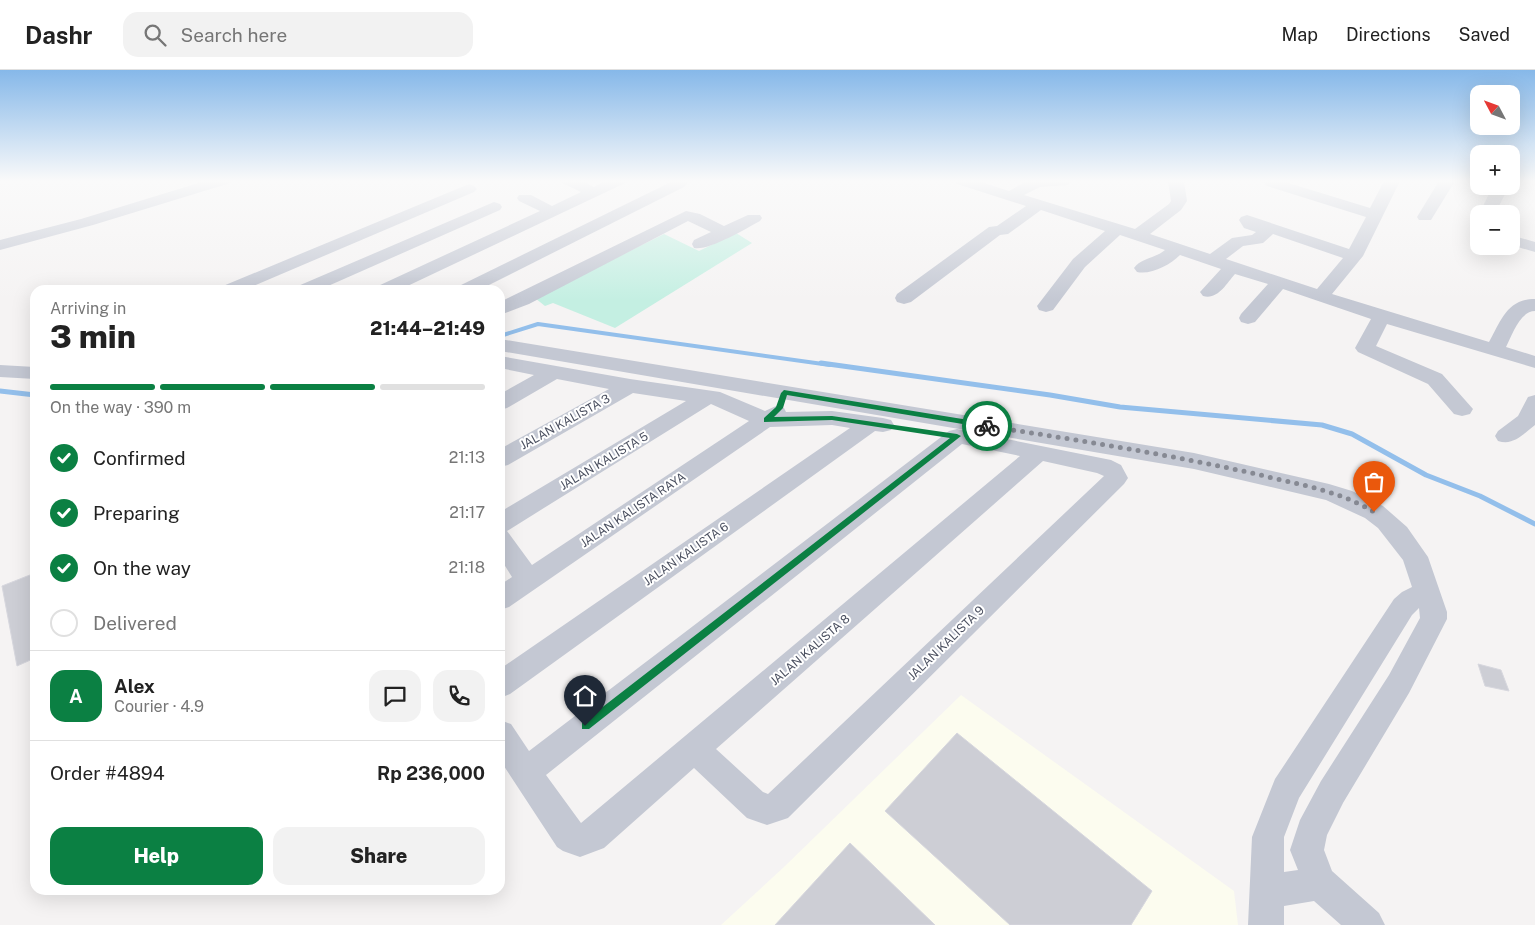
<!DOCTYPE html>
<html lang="en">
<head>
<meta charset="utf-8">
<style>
	body { margin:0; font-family:"Public Sans",sans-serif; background:#f2f2f2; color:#222; height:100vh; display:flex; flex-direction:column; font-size:19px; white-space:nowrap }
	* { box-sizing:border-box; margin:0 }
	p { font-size:16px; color:#767676 }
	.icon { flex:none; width:28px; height:28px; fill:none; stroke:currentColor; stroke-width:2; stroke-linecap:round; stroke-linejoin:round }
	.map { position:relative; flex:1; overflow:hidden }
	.drawer { position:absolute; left:30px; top:215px; width:475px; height:610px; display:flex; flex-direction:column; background:#fff; border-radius:15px; box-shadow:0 5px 20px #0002 }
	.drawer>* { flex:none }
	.needle { width:32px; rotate:311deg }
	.fabs { position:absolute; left:1470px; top:15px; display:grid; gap:10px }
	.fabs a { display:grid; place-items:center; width:50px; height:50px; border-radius:10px; background:#fff; box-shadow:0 5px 20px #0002; font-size:25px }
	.pin { position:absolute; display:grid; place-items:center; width:42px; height:42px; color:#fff; margin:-51px -21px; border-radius:50% 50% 50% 0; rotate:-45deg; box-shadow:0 0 5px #0007 }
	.pin .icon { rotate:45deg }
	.courier { position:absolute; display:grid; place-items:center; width:50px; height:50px; margin:-25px; border:4px solid #0b8043; border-radius:50%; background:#fff; color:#222; box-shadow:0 1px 6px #0007 }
	.summary em { font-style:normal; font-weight:800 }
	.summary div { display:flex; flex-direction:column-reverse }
	.summary { display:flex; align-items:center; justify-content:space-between; height:85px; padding:0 20px }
	h1 { font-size:32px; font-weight:800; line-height:38px }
	.bar { display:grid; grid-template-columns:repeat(4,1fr); gap:8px 5px; align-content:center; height:60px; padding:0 20px }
	.bar i { height:6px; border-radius:4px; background:#e0e0e0 }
	.bar .selected { background:#0b8043 }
	.bar p { grid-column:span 4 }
	.line { display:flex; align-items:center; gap:12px; padding:0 20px; border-top:1px solid #e0e0e0 }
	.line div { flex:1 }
	.round { display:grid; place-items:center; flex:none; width:52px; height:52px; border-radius:15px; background:#f2f2f2 }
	ol { padding:0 20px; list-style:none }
	li { display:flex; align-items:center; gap:15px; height:55px }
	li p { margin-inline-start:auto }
	li .icon { padding:5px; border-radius:50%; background:#0b8043; color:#fff; stroke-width:4 }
	li:last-child { color:#767676 }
	li i { width:28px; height:28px; border:2px solid #e0e0e0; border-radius:50% }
	.primary-button { display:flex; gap:10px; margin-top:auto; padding:10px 20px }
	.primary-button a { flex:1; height:58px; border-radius:15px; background:#0b8043; color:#fff; font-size:20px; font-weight:800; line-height:58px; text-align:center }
	.primary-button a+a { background:#f2f2f2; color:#222 }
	header { display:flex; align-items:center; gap:30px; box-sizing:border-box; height:70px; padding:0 25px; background:#fff; border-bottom:1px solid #e0e0e0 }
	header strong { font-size:24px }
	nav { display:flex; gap:28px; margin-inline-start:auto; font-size:18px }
	.search { width:350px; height:45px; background:#f2f2f2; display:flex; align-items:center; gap:12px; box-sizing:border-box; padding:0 18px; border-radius:15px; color:#767676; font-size:19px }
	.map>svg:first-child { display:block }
	.commercial { fill:#fcfcef }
	.green { fill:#c4efe2 }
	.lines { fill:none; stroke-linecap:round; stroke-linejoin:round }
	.stream-far1 { stroke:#93bfeb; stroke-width:4 }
	.stream { stroke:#93bfeb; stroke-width:5 }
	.building { fill:#cdced5; stroke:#d7d7de }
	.minor { fill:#c4c8d3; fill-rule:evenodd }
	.route { fill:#0b8043 }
	.done { stroke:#868993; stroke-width:5; stroke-dasharray:0 9 }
	.labels { text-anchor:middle; stroke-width:4; stroke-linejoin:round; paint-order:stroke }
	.street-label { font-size:12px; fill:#4b5060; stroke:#fff }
</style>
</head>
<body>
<header>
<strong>Dashr</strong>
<div class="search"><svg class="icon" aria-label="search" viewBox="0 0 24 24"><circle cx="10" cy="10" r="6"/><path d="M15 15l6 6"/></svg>Search here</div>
<nav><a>Map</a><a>Directions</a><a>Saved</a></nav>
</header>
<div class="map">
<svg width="1535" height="855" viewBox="0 0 1535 855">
	<rect width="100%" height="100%" fill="#f5f3f3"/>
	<!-- commercial -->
	<path class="commercial" d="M961,625L1234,821L1238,855H721L784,797Z"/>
	<!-- green -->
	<path class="green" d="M736,163L752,173L615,258L553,233L545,236L535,228L664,164L699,181Z"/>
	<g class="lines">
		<!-- stream-far1 -->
		<path class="stream-far1" d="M500,266L538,254L830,295"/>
		<!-- stream -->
		<g class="stream">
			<path d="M821,293L1050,325L1120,337L1322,355L1352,364L1426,405L1480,426L1535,454"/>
			<path d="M0,321L35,325"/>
		</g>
	</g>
	<!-- building -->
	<g class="building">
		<path d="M35,503V588L17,596L2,516Z"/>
		<path d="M1478,594L1501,600L1509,621L1485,616Z"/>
		<path d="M957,663L1152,821L1131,855H1010L885,741Z"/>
		<path d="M850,773L935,855H775Z"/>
	</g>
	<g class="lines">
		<!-- minor -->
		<g class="minor">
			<path d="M205,111H230L227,114L93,155L0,180V170L81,149Z"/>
			<path d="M561,111H582L594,117L605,111H626L623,114L399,220H375L378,216L540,141L519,131L517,128L519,125H531L552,136L581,122L564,114Z"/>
			<path d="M673,111H685L687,114L684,117L479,220H456L459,216Z"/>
			<path d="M954,111H978L1009,121L1027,111H1070L1068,115L1040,117L1024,125L1135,159L1169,134L1171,131L1168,111H1184L1187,131L1181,140L1150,164L1210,184L1232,168L1252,165L1256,162L1244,158L1239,150L1241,147L1247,145L1349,179L1366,147L1267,116L1264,113L1266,111H1282L1370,138L1384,111H1400L1363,186L1332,224L1489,272C1501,251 1507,229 1535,229V241C1520,241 1512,265 1506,277L1535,286V298L1387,254L1376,276L1442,304L1473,339L1470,344L1462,346L1454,344L1428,314L1358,282L1355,278L1371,249L1283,219L1255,252L1248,254L1241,252L1239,248L1241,244L1268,214L1235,204C1226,214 1218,230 1203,226L1200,222L1221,199L1180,185C1170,195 1151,205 1137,202L1134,198C1141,188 1156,188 1165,180L1120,165L1085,197L1053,240L1046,242L1039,240L1037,236L1073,189L1105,161L1041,140L1008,164L1000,165L911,232L904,234L897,232L895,228L897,224L989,157L997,156L1026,136L957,114ZM1273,164L1343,188L1317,219L1226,189L1243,176L1263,173Z"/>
			<path d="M1439,111H1455L1431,150H1419L1417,147Z"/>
			<path d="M469,114L474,116L477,119L474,122L244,220H220L223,216Z"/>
			<path d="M1493,116H1509L1495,144H1479Z"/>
			<path d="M494,132L500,134L502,137L500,140L319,220H295L298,216Z"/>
			<path d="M686,141L700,144L724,156L748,145H760L762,148L760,151C745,159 709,181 694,178L692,174L694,170L711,162L688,151L529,234L500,245V232Z"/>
			<path d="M1511,165L1535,172V182L1511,175Z"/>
			<path d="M500,269L1194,383L1329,414L1352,421L1383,436L1407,457L1428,487L1447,542V549L1409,623L1343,733L1327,765L1324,780L1332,801L1379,843L1385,855H1341L1314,831L1284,836V855H1248L1252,767L1275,709L1394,529L1402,522L1412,517L1403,490L1378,458L1365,448L1326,430L1194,399L500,281ZM1419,538L1420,548L1389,605L1321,711L1300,750L1290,780L1298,800L1284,802V767L1299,728L1412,545Z"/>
			<path d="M500,286L630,309L720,322L765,341L776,336L784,338L786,342L832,341L883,348L891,350L894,355L891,360L883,362L875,361L510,624L500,628V599L850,358L832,355L770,357L509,537L500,540V515L512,507L500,488V442L686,331L633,323L508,395L500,397V379L609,319L557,309L507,338L500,340V324L534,305L500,298ZM711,334L749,351L532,495L507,461Z"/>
			<path d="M0,295L35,297V309L0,307Z"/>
			<path d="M1535,325V355C1523,364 1514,376 1498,371L1495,366L1498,361L1518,346L1528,327Z"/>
			<path d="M957,359L1111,390L1121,395L1128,408L1124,414L788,748L767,755L747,748L694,698L604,778L580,787L563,781L557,777L500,690V650L511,654L529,681L949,361ZM962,374L1020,386L581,753L546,705ZM1043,391L1097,403L1104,406L768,724L763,722L716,679Z"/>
		</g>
	</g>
	<!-- sky -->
	<linearGradient id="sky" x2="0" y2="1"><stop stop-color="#86b8e9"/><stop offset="0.48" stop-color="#fafafa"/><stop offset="1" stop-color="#fafafa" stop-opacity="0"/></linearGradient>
	<rect width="1535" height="231" fill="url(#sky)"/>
	<!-- route -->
	<path class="route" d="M784,320L987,353L991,356L987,358L787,325L783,338L774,347L832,346L957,364L961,366L589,659H582V653L950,368L832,350L764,352V348L776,337L781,323Z"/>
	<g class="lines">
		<!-- done -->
		<path class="done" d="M987,356C1077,370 1167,384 1256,404C1296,414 1338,420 1374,442"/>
	</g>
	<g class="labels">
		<!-- street labels -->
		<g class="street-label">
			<text transform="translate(565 352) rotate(-29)" y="4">JALAN KALISTA 3</text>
			<text transform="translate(604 391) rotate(-31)" y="4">JALAN KALISTA 5</text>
			<text transform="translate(633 440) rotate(-34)" y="4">JALAN KALISTA RAYA</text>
			<text transform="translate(686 484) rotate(-35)" y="4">JALAN KALISTA 6</text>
			<text transform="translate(946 573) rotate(-44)" y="4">JALAN KALISTA 9</text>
			<text transform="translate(810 580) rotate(-41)" y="4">JALAN KALISTA 8</text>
		</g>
	</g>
</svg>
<div class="fabs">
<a><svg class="needle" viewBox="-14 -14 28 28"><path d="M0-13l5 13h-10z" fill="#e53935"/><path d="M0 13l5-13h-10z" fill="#767676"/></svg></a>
<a>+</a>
<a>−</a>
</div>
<div class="pin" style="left:1374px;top:442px;background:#ea580c"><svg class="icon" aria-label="bag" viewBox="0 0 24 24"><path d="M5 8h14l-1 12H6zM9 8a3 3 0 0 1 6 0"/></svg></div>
<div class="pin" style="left:585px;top:656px;background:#1f2937"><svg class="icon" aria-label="home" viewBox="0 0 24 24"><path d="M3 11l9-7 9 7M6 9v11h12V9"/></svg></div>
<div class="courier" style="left:987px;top:356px"><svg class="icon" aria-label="bike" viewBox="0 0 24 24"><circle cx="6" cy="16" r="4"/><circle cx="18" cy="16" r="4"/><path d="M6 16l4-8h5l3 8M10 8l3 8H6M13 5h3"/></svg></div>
<section class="drawer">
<div class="summary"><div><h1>3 min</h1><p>Arriving in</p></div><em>21:44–21:49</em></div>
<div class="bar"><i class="selected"></i><i class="selected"></i><i class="selected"></i><i></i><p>On the way · 390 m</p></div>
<ol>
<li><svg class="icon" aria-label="check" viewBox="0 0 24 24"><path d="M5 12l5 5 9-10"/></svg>Confirmed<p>21:13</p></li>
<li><svg class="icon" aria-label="check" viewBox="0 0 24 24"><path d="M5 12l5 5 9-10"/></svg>Preparing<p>21:17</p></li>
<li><svg class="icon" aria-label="check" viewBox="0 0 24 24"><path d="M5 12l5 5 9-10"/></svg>On the way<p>21:18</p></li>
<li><i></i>Delivered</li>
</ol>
<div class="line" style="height:90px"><b class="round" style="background:#0b8043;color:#fff">A</b><div><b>Alex</b><p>Courier · 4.9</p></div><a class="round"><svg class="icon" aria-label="chat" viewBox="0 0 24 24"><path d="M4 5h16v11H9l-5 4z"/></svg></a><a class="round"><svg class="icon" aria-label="phone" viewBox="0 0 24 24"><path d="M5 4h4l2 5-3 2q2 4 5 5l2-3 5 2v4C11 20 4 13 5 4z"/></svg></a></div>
<div class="line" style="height:65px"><div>Order #4894</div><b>Rp 236,000</b></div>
<div class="primary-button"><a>Help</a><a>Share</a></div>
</section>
</div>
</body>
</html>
